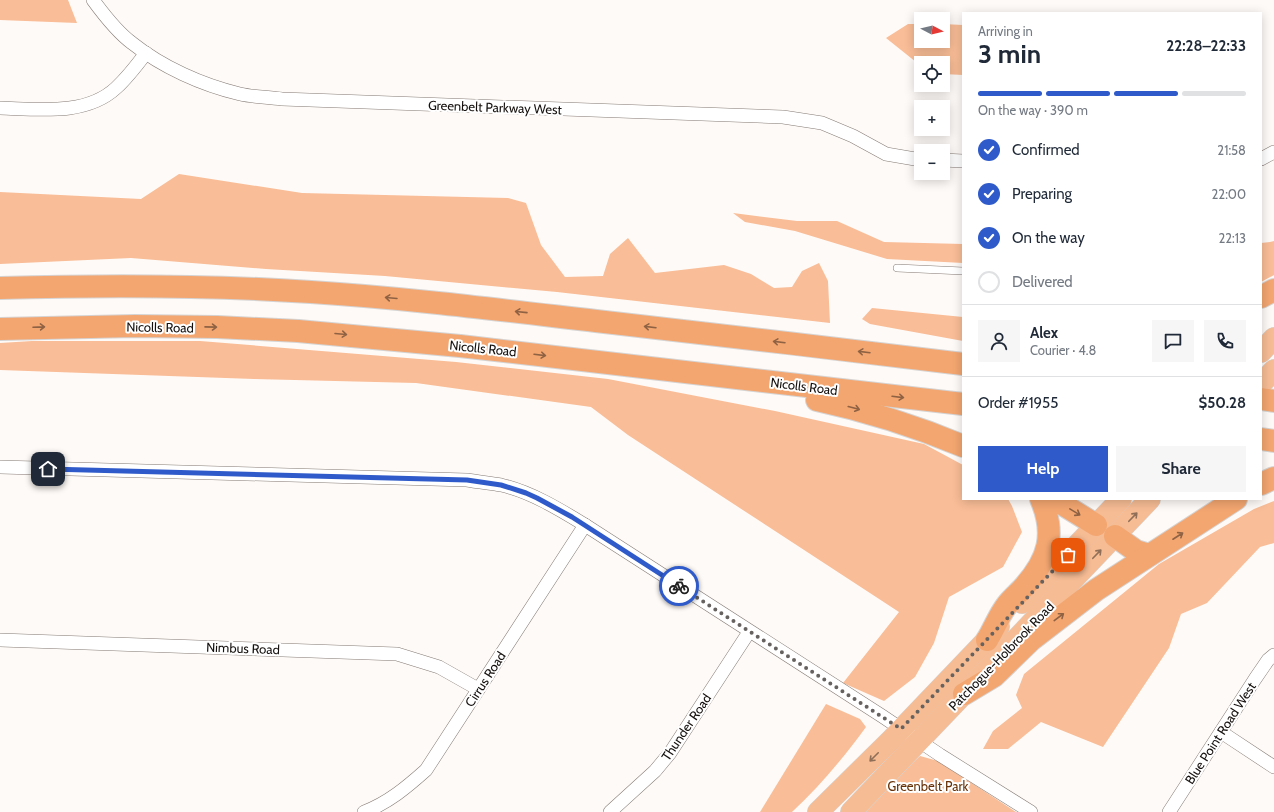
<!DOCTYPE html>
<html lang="en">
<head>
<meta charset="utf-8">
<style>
	body { margin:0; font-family:Cabin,sans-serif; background:#f6f6f7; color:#1f2937; height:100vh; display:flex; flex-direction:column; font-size:15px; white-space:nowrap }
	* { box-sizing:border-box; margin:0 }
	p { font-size:13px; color:#747a83 }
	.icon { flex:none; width:22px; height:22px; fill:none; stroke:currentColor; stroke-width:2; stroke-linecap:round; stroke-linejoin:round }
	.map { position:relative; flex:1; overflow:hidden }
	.sheet { position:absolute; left:962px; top:12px; width:300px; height:488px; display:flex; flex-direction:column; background:#fff; border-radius:0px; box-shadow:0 2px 10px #0003 }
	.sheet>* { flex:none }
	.needle { width:26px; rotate:97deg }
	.controls { position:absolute; left:914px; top:12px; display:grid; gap:8px }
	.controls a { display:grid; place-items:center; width:36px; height:36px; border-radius:0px; background:#fff; box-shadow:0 2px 10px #0003; font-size:20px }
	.pin { position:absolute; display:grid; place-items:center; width:34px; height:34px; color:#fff; margin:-17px; border-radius:8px; box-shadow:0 2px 6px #0006 }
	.courier { position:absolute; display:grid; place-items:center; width:40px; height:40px; margin:-20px; border:3px solid #2f5bca; border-radius:50%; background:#fff; color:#222; box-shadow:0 1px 5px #0007 }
	.summary em { font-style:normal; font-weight:800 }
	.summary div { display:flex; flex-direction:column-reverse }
	.summary { display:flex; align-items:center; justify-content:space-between; height:68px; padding:0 16px }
	h1 { font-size:26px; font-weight:800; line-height:30px }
	.bar { display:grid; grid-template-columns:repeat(4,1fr); gap:6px 4px; align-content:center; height:48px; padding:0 16px }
	.bar i { height:5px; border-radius:3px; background:#e0e1e3 }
	.bar .active { background:#2f5bca }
	.bar p { grid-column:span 4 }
	.line { display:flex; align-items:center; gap:10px; padding:0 16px; border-top:1px solid #e0e1e3 }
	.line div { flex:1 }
	.round { display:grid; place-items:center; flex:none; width:42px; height:42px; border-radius:0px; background:#f6f6f7 }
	ol { padding:0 16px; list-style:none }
	li { display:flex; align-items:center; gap:12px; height:44px }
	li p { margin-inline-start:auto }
	li .icon { padding:4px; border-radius:50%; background:#2f5bca; color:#fff; stroke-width:4 }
	li:last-child { color:#747a83 }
	li i { width:22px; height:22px; border:2px solid #e0e1e3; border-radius:50% }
	.primary-button { display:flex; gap:8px; margin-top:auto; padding:8px 16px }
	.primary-button a { flex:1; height:46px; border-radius:0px; background:#2f5bca; color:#fff; font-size:16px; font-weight:800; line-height:46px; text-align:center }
	.primary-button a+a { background:#f6f6f7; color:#1f2937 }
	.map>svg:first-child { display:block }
	.green { fill:#f9bd97 }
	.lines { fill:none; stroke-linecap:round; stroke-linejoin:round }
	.service-casing { stroke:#857b75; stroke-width:8 }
	.minor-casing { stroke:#857b75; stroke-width:14 }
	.primary-casing { stroke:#d5d4d4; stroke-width:22 }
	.trunk-casing { stroke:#d5d4d4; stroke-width:24 }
	.service { stroke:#fff; stroke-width:7 }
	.minor { stroke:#fff; stroke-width:13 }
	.primary { stroke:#f6bc94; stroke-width:21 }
	.trunk { stroke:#f3a670; stroke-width:22 }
	.oneway { stroke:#8f6244 }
	.oneway2 { stroke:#906f58 }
	.done { stroke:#666260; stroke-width:4; stroke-dasharray:0 7.2 }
	.route { stroke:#2f5bca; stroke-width:5 }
	.labels { text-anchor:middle; stroke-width:4; stroke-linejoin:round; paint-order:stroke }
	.street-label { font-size:13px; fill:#14100e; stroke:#fff }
	.park-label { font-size:13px; fill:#683309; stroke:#fff }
</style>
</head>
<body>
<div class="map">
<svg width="1274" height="812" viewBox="0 0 1274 812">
	<rect width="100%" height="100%" fill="#fefaf7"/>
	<!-- green -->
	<g class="green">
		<path d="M0,0H68L77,23L0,20Z"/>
		<path d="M908,24H921V41H943V24L963,25V75L943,74V63H921V66L886,38Z"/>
		<path d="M179,174L302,193L508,198L526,203L541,245L565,277L603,276L610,254L628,238L655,273L724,265L751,274L774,288L792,287L802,271L819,263L828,281L830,323L557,292L385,276L266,269L131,258L0,264V192L141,199Z"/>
		<path d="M733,213L797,221H837L884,242L963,244V263L887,259L795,231L745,222Z"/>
		<path d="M1274,241V275L1261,282V243L1270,242Z"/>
		<path d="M872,308L963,317V341L870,324L862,319Z"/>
		<path d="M32,341H200L456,362L608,379L775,411L924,444L963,465V499H1008L1012,506L1022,532L1003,567L949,597L934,643L915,677L884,701L843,683L899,612L628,435L591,407L416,383L254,379L0,370V343Z"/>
		<path d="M1274,501V543L1260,547L1207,603L1181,614L1169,648L1103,747L1041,722L1008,749H983L993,731L1022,708L1016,695L1024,674L1159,564L1254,509Z"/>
		<path d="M826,704L860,719L866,727C844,757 820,786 792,812H760Z"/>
		<path d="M920,756L938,761L1016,812H858Z"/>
	</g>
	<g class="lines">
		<defs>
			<path id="service" d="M897,268L963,271"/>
			<g id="minor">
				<path d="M93,0C104,15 117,32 132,43C162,67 202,85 240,94C253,97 268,97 282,99L783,117L822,123L853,136L886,154L921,160"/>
				<path d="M0,108C38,109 86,116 116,88C127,78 137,65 146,53"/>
				<path d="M1261,159L1274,152"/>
				<path d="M943,160L963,161"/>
				<path d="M0,467L467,480C478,482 490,483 501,485C531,492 559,509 585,525L882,716L940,755L1031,812"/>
				<path d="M0,640L397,654L439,667L478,689"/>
				<path d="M1221,732L1274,767"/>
				<path d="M364,812C388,803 407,787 426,770L585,525"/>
				<path d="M610,812L655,771L670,753L749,632"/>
				<path d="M1169,812L1255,679L1268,660L1274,655"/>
			</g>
			<g id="primary">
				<path d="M1261,352L1274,338"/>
				<path d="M1261,384L1274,370"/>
				<path d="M1022,603L1121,499"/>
				<path d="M818,812L891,740L999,627"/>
				<path d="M851,812L1150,499"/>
			</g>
			<g id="trunk">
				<path d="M0,288C104,285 207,285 311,292C406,298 501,310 596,321C718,335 841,349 963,364"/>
				<path d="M1261,297L1274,290"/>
				<path d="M0,329L135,326L217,327L298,331L460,346L963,404"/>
				<path d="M1261,399L1274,401"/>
				<path d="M817,400C868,411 915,426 963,446"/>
				<path d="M1261,439L1274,441"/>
				<path d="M1261,484L1274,478"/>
				<path d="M1054,499L1096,525"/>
				<path d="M1115,536L1136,551L1149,555"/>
				<path d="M987,640C994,629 999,615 1007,605C1012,598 1019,593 1024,587C1049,559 1056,534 1041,499"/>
				<path d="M964,694L994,676L1031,640L1096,590L1236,499"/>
			</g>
		</defs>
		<!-- service casing -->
		<use href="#service" class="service-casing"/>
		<!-- minor casing -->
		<use href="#minor" class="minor-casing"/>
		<!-- primary casing -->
		<use href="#primary" class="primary-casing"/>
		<!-- trunk casing -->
		<use href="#trunk" class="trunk-casing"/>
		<!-- service -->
		<use href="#service" class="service"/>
		<!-- minor -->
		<use href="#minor" class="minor"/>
		<!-- primary -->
		<use href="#primary" class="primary"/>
		<!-- trunk -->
		<use href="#trunk" class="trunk"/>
	</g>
	<!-- one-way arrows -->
	<defs><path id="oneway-shaft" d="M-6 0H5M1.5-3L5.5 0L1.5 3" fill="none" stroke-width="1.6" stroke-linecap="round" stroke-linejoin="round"/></defs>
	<g class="oneway">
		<use href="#oneway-shaft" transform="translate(391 298) rotate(-175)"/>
		<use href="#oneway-shaft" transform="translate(521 312) rotate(-174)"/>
		<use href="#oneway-shaft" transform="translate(39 327) rotate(-2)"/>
		<use href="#oneway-shaft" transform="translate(211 327) rotate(1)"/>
		<use href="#oneway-shaft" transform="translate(650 327) rotate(-173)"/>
		<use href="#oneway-shaft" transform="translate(341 334) rotate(5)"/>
		<use href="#oneway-shaft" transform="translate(779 342) rotate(-173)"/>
		<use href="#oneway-shaft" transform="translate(864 352) rotate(-173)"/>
		<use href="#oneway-shaft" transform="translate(540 355) rotate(7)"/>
		<use href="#oneway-shaft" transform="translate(898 397) rotate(7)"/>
		<use href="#oneway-shaft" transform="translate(854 408) rotate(15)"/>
		<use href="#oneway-shaft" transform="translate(1075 512) rotate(31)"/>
		<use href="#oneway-shaft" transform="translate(1178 536) rotate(-33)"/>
		<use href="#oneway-shaft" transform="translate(1059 617) rotate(-37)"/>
	</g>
	<g class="oneway2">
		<use href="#oneway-shaft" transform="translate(1133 517) rotate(-46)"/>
		<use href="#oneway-shaft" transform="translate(1097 554) rotate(-46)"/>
		<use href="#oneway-shaft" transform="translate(874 757) rotate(135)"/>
	</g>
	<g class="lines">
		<!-- done -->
		<path class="done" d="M679,586L901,729L1068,555"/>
		<!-- route -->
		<path class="route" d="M48,469L467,480L501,485L526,493L537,498L572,517L679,586"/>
	</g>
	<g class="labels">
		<!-- street labels -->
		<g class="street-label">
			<text transform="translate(495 107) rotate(2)" y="5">Greenbelt Parkway West</text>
			<text transform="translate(160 327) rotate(1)" y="5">Nicolls Road</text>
			<text transform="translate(483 348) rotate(6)" y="5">Nicolls Road</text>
			<text transform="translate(804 386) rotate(7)" y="5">Nicolls Road</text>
			<text transform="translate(243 648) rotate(2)" y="5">Nimbus Road</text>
			<text transform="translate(1001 656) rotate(-46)" y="5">Patchogue-Holbrook Road</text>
			<text transform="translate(485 679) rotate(-57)" y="5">Cirrus Road</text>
			<text transform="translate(686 727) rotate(-56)" y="5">Thunder Road</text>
			<text transform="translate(1220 733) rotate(-57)" y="5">Blue Point Road West</text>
		</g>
		<!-- park labels -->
		<g class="park-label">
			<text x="928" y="791">Greenbelt Park</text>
		</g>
	</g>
</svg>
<div class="controls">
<a><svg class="needle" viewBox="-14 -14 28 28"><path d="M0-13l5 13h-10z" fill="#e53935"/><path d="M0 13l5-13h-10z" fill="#747a83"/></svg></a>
<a><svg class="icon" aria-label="locate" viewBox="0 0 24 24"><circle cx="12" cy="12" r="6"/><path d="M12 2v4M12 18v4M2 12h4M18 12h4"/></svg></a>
<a>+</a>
<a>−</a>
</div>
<div class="pin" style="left:1068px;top:555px;background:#ea580c"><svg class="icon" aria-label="bag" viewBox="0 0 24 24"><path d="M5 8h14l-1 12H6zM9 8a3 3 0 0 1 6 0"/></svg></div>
<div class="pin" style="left:48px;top:469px;background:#1f2937"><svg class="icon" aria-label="home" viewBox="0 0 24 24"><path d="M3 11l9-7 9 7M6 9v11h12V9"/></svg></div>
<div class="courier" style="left:679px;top:586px"><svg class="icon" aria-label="bike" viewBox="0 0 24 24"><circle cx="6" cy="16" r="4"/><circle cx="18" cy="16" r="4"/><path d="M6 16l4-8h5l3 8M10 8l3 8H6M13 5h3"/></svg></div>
<section class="sheet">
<div class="summary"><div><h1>3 min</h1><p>Arriving in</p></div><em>22:28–22:33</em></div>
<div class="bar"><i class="active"></i><i class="active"></i><i class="active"></i><i></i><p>On the way · 390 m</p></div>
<ol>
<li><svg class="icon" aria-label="check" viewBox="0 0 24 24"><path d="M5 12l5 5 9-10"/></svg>Confirmed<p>21:58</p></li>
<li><svg class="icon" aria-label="check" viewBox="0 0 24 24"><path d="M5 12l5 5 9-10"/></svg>Preparing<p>22:00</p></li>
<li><svg class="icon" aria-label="check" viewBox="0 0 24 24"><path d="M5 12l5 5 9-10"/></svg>On the way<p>22:13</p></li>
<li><i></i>Delivered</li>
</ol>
<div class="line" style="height:72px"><a class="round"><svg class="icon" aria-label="person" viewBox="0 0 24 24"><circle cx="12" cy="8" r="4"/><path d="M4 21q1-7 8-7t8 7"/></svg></a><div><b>Alex</b><p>Courier · 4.8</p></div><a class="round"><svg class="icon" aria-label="chat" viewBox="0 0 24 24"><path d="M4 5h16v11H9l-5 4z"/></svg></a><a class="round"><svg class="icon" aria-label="phone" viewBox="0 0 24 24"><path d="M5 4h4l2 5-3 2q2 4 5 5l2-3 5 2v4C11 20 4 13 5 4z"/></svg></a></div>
<div class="line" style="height:52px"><div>Order #1955</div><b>$50.28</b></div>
<div class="primary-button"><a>Help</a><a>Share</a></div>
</section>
</div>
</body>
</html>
